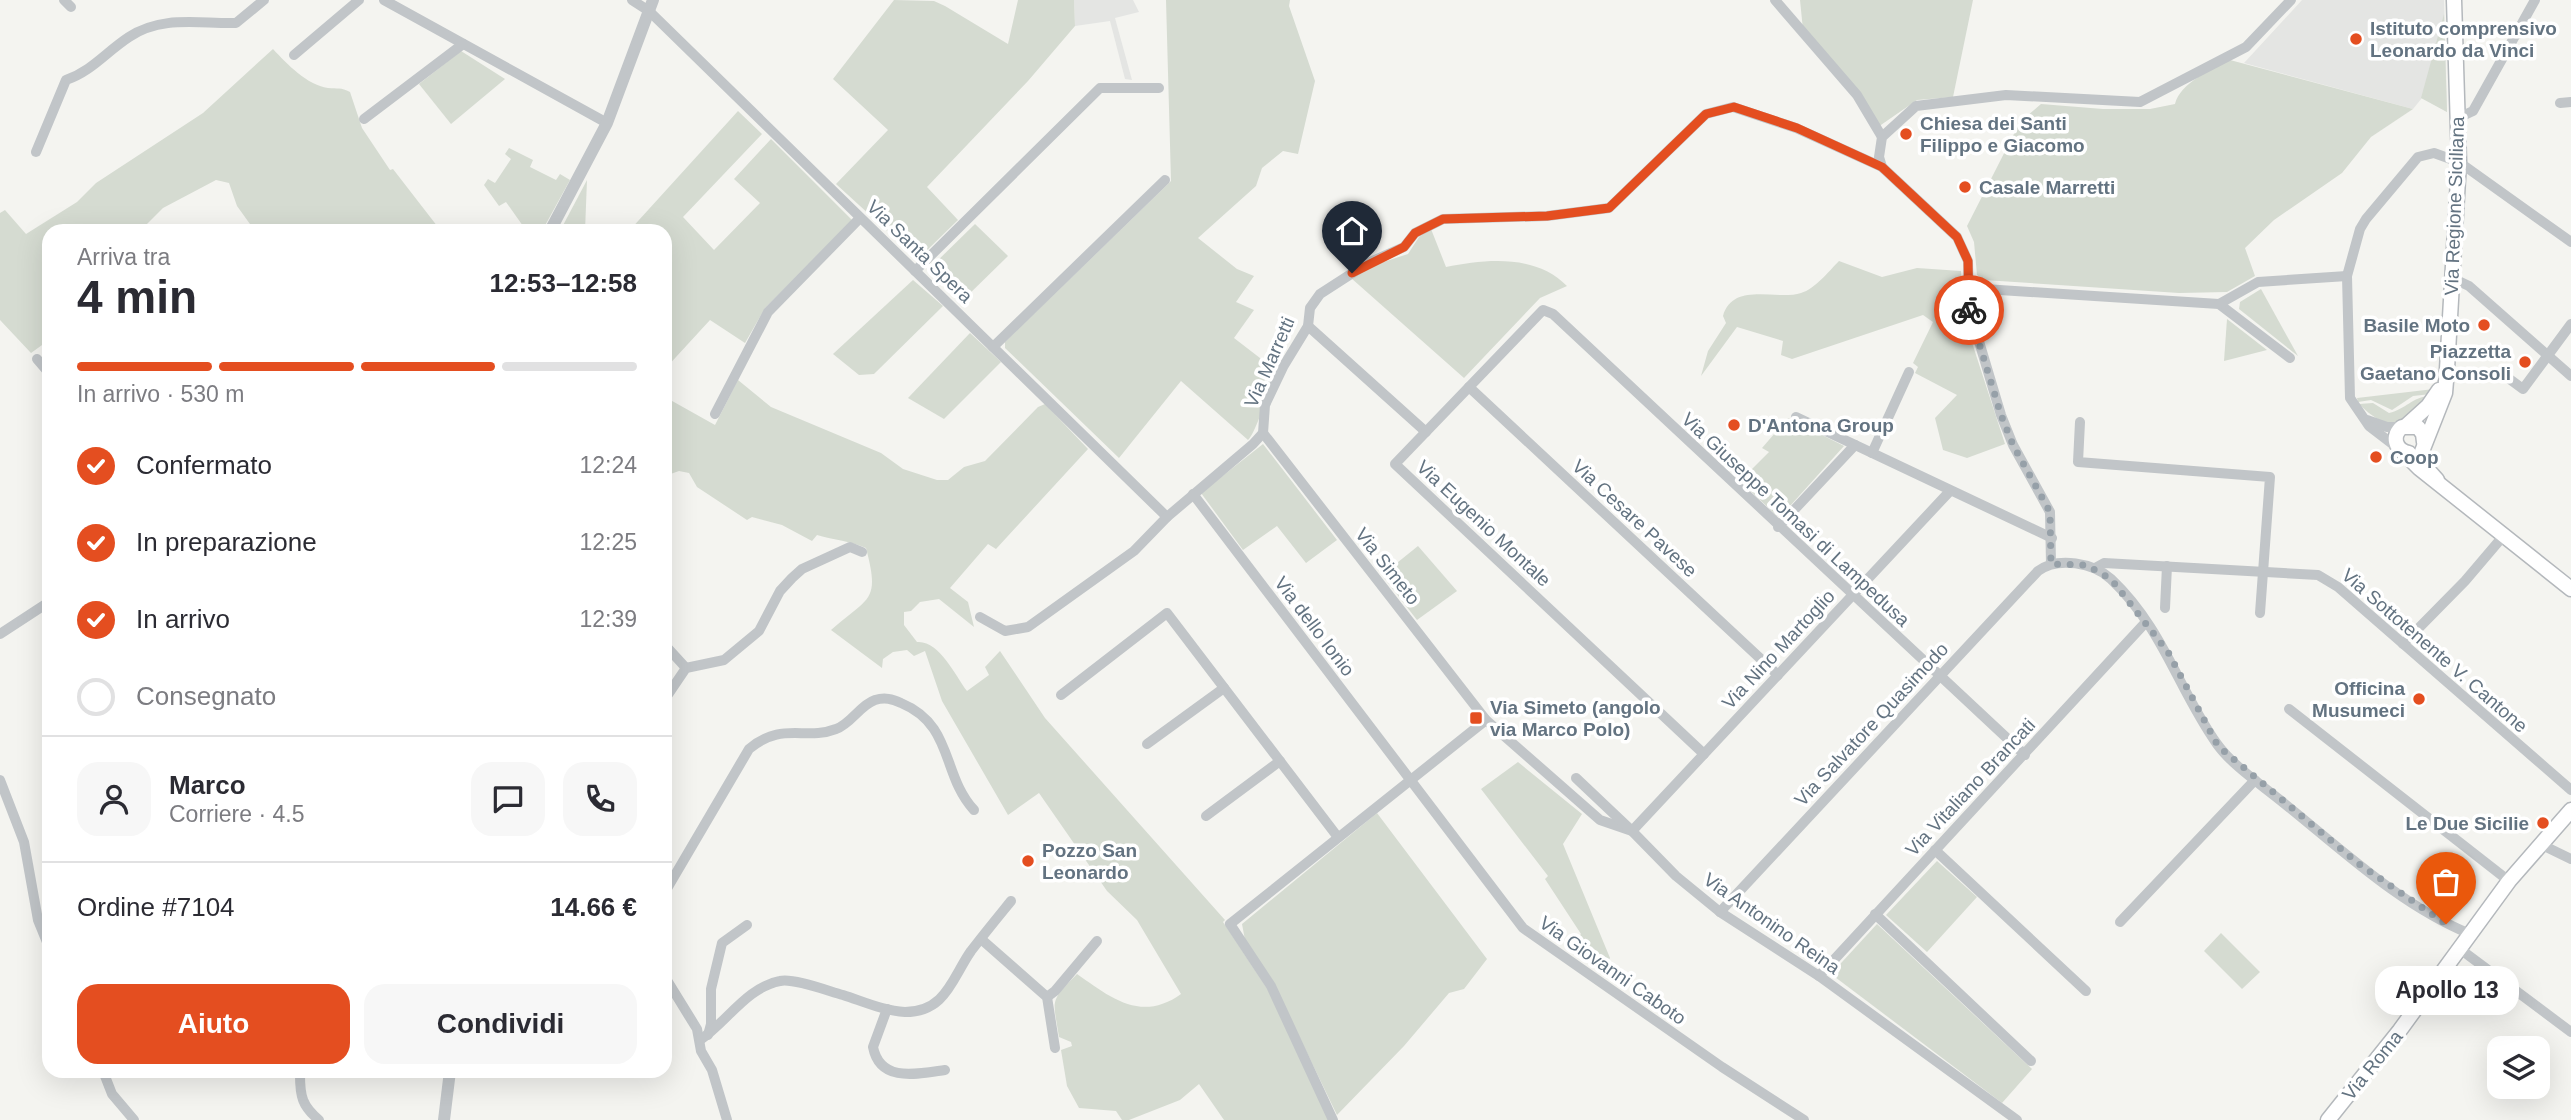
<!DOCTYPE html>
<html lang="it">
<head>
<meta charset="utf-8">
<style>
	body { margin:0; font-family:Helvetica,sans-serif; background:#f7f7f7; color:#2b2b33; height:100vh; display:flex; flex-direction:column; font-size:26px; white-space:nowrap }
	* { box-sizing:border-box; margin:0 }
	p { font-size:23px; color:#7c7c81 }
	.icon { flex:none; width:38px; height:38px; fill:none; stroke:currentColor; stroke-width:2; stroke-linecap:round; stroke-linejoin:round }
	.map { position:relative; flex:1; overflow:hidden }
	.sheet { position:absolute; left:42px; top:224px; width:630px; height:854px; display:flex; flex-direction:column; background:#fff; border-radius:21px; box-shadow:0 7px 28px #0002 }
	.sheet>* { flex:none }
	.controls { position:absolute; left:2487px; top:1036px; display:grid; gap:14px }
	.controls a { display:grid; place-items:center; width:63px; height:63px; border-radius:14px; background:#fff; box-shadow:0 7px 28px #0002; font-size:35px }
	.pin { position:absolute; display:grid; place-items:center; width:60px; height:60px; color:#fff; margin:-72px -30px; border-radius:50% 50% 50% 0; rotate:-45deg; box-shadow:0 0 7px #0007 }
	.pin .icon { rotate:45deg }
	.courier { position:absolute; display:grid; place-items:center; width:70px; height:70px; margin:-35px; border:5px solid #e44e20; border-radius:50%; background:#fff; color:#222; box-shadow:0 2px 9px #0007 }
	.bubble { position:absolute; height:49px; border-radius:21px; background:#fff; box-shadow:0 7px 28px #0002; font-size:23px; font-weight:600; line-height:49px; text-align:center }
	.headline em { font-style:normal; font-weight:600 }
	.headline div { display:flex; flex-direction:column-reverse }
	.headline { display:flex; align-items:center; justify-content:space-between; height:119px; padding:0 35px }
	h1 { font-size:46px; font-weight:600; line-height:52px }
	.bar { display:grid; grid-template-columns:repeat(4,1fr); gap:10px 7px; align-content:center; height:84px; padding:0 35px }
	.bar i { height:9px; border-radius:5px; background:#e1e1e2 }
	.bar .current { background:#e44e20 }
	.bar p { grid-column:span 4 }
	.line { display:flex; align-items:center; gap:18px; padding:0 35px; border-top:2px solid #e1e1e2 }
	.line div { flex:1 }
	.round { display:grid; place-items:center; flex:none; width:74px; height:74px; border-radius:21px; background:#f7f7f7 }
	ol { padding:0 35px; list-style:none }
	li { display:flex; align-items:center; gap:21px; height:77px }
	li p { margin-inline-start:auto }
	li .icon { padding:7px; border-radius:50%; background:#e44e20; color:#fff; stroke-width:4 }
	li:last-child { color:#7c7c81 }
	li i { width:38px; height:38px; border:4px solid #e1e1e2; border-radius:50% }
	.button { display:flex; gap:14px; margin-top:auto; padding:14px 35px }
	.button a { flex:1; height:80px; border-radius:21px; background:#e44e20; color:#fff; font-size:28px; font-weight:600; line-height:80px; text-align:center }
	.button a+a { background:#f7f7f7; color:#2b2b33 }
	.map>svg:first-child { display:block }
	.built { fill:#e4e5e3 }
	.green { fill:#d5dbd1 }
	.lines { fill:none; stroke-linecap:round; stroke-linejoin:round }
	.secondary-casing { stroke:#b4b8bc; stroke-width:17 }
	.minor { stroke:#c1c5c8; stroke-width:10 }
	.tertiary { stroke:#c1c5c8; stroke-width:12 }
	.secondary { stroke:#fff; stroke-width:14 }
	.done { stroke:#96a0a8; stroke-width:7; stroke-dasharray:0 12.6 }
	.route { stroke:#e44e20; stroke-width:9 }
	.poi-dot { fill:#e44e20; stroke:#fff; stroke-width:2.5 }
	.labels { text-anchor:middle; stroke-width:7; stroke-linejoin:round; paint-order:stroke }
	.poi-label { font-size:19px; font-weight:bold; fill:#637381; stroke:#fff; text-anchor:start }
	.street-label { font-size:19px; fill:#637381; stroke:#fff }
</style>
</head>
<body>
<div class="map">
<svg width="2571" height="1120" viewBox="0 0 2571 1120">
	<rect width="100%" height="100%" fill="#f4f4f0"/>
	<!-- built -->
	<g class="built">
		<path d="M1074,0H1133L1139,12L1115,18L1132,80L1125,79L1110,21L1075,26Z"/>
		<path d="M2302,0H2444L2447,112L2422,98L2413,109L2244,63Z"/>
	</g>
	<!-- green -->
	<g class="green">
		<path d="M894,0L934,1L945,6L1008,44L1018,0H1074L1075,26L1028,81L927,187L958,220L918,259L836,184L888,130L833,79Z"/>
		<path d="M1166,0H1290L1289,6L1315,81L1298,154L1283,151L1262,168L1256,186L1198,238L1237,269L1254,276L1236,302L1254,310L1234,338L1277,371C1270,386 1256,433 1248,440L1181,381L1119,458L1005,348V342L1171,181Z"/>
		<path d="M1800,0H1973L1953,97L1917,100L1878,127L1803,30Z"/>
		<path d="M2444,14L2447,112L2421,98Z"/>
		<path d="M273,49C287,64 307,85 328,88C337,89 341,87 350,92L362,128L390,170L393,169L441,231H255L237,206L229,183L216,180L163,208L140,231H49V340L31,353L0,320V213L5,210L26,234L77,202L96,183L203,113Z"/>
		<path d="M461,51L505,79L451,124L419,84Z"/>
		<path d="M2230,60L2413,109L2371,137L2342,173L2274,220L2245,248L2255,276L2227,292L2179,293L1984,280L1977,275L1974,242L1967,226L2020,122L2041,104L2103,109H2150L2175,104C2180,83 2212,69 2230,60Z"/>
		<path d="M738,111L762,134L683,217L714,250L760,203L734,179L771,139L852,220L765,308L745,343L710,320L665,369V231H629Z"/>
		<path d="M509,148L533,160L530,167L556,180L560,174L570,180L542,231H518L523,226L506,202L499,206L484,185L488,179L495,183L511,159L505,154Z"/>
		<path d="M587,180L585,231H560Z"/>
		<path d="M975,224L1008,256L962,301L929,269Z"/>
		<path d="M1431,229L1446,267C1486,259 1536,254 1567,286L1540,298L1464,378L1351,278L1371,266L1408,254L1419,237Z"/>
		<path d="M1839,261L1882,277L1917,268L1961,271L1963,315L2005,444L1967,458L1943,450L1935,418L1957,395L1915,373L1918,367L1913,363L1933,322L1923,315L1792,359L1781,355L1783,341L1737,327L1701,376L1708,351L1726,323L1723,316C1733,281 1777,301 1801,293C1815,289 1829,271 1839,261Z"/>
		<path d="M913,280L943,306L874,374L859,375L833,354Z"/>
		<path d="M2261,289L2298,356L2239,309L2240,302Z"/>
		<path d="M2227,319L2267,350L2224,361Z"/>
		<path d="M970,333L1001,362L944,419L908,398Z"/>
		<path d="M738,380L771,407L881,453L903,469L937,480H948L964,467L985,461L1038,407L1045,404L1088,449L996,549L988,544L950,588L968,602L974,627L939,599L920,602L911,611L904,612V625L917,642C939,640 955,675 967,691L989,675L985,667L1000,651L1045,718L1225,920L1223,922L1268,990L1329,1120H1224L1199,1084L1180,1100L1129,1120H1122L1116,1111L1079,1108L1067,1086L1061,1050L1072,1046L1071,1042L1059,1037C1053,998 1049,1003 1077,974C1110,997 1141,1023 1181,994L1137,920L1107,891L1039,793L1008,815L942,701L925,651L914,656L907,650L893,652L883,659L882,668L831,630C870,596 880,602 866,548C851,541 834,540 817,535L812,541L782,525L752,517L747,520L697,487L689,473L679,471L665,476V397L715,425Z"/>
		<path d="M2434,389L2431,394L2413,396L2392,410L2371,400L2358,402L2357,398Z"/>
		<path d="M2430,396C2402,422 2391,436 2359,404L2373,403L2389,413C2406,409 2412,397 2430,396Z"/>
		<path d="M1788,418L1844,446L1781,516H1777L1740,481L1769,452L1762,448Z"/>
		<path d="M1263,444L1337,540L1306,563L1277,526L1243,550L1201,493Z"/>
		<path d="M1418,546L1457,591L1417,620L1382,575Z"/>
		<path d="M1518,762L1582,814L1563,844L1610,958L1601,972L1570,947L1581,934L1545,879L1548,876L1481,789Z"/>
		<path d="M1377,813L1487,959L1464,989L1449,993L1404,1046L1337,1115L1271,978L1245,940L1242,924Z"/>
		<path d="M1937,861L1977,897L1927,952L1886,915Z"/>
		<path d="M1877,924L2032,1069L2002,1103L1831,974Z"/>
		<path d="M2221,933L2260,972L2242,989L2204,951Z"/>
	</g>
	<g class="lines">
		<defs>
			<g id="secondary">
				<path d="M2407,425L2428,406L2439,390"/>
				<path d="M2402,451L2419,468L2571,589"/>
				<path d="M2409,453C2395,450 2391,436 2402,427H2418L2423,434L2424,442"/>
				<path d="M2437,480L2428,470L2421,454L2445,393L2447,369L2459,162L2454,0"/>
				<path d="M2328,1120L2400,1030L2509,881L2571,810"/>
			</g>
		</defs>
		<!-- secondary casing -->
		<use href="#secondary" class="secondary-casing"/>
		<!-- minor -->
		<g class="minor">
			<path d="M64,0L71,7"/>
			<path d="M384,0L607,123"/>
			<path d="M632,0L649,11L1167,517"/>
			<path d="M1775,0L1857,95L1882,137"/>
			<path d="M294,55L359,0"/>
			<path d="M2560,103L2571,102"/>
			<path d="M2458,118L2473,111L2535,0"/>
			<path d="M364,119L463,44"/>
			<path d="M36,152L66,80C92,71 106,52 129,37C162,15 199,24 236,23L264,0"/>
			<path d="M1882,167L1879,157L1882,137L1916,106L2006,95L2140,102L2246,47L2291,0"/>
			<path d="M915,271L1100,88H1159"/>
			<path d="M2452,278L2469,286L2571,376"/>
			<path d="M1969,288L2219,304L2290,358"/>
			<path d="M2219,304L2258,282L2347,276"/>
			<path d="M1308,326L1426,432"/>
			<path d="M993,347L1165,180"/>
			<path d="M37,359L49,373"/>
			<path d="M2500,372L2523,389L2571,324"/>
			<path d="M1469,387L1778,675"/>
			<path d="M715,414L768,312L860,218"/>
			<path d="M1796,417L2052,538"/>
			<path d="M2367,420L2387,427H2402"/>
			<path d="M2080,422L2078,462L2270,477L2260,613"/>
			<path d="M1263,433L1486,720L1600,820L1632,831L1676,876L1720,912L1819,976L2017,1120"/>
			<path d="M2399,449L2369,426L2350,398L2347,276L2360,229L2366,219L2418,157L2434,153L2459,162L2571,242"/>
			<path d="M1872,453L1909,372"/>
			<path d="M1193,494L1523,928L1722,1067L1804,1120"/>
			<path d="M1778,527L1855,445"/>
			<path d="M49,536V545"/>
			<path d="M2095,568L2104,563L2318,575L2338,587L2571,790"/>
			<path d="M2165,608L2167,566"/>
			<path d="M980,617L1005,631L1028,627L1134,551L1167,517L1253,444L1263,433L1265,405L1283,367L1308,326L1310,308L1320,294L1368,263L1404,247L1415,233L1443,219L1547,216L1609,208L1706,114L1733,107L1796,128L1882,167L1957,237L1968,261L1969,308L2001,415L2013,445L2050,512L2051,564"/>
			<path d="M0,634L49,602"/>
			<path d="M2403,644L2465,581L2505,534"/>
			<path d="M665,645L686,668"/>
			<path d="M1061,695L1167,613L1337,836"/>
			<path d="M665,699L686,668L724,660L759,631L780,591L792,578L802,569L850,547L862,552"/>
			<path d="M2289,709L2509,881"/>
			<path d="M1147,744L1224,688"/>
			<path d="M1704,754L1395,464L1543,310L1553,314L2025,755"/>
			<path d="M1576,778L1632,831L1950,491"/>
			<path d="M0,780L24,842L38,920L49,947"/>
			<path d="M1206,816L1280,761"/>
			<path d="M2540,844L2571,859"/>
			<path d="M1935,850L2086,991"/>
			<path d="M665,892L749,749C782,721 805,741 836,729C851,724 860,705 875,700C885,697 892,699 901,703C954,725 941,774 974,810"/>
			<path d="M1720,912L2038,571C2058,556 2094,563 2111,579C2163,628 2178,689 2217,744C2232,765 2259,783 2280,800C2339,847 2399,905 2470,934"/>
			<path d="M1875,914L2031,1061"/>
			<path d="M2120,922L2255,780"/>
			<path d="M665,930V977L697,1029L701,1051L712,1070L727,1120"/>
			<path d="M981,939L1047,997L1055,1048"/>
			<path d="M2460,949L2571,1032"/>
			<path d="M1819,976L2146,622"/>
			<path d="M1047,997L1055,991L1097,941"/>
			<path d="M887,1009L873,1047C880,1083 917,1074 945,1070"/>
			<path d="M708,1035L711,1024V989L722,943L747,925"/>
			<path d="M700,1040C726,1023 747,987 780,981C794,978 828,991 843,995C862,1001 884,1011 905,1012C946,1012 952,978 971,951C984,934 998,917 1011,901"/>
			<path d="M103,1071L112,1094L134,1120"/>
			<path d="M303,1071L300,1075C300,1096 302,1106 319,1120"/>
			<path d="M1333,1120L1271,986L1230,924L1486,720"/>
		</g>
		<!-- tertiary -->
		<g class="tertiary">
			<path d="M550,231L607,123L653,0"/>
			<path d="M444,1120L450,1071"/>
		</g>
		<!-- secondary -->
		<use href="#secondary" class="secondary"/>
	</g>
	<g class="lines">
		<!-- done -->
		<path class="done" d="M1969,310L2001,415L2013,445L2050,512L2051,564L2086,565L2111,579L2168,652L2218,746L2359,864L2446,924"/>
		<!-- route -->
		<path class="route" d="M1352,273L1404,247L1415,233L1443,219L1547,216L1609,208L1706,114L1734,107L1797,128L1882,167L1957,237L1968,261L1969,310"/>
	</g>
	<!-- markers -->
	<g class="poi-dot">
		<circle cx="2356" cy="39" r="7"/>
		<circle cx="1906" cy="134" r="7"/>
		<circle cx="1965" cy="187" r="7"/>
		<circle cx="2484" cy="325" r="7"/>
		<circle cx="2525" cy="362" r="7"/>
		<circle cx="1734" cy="425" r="7"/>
		<circle cx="2376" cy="457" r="7"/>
		<circle cx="2419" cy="699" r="7"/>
		<rect x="1469" y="711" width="14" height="14" rx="3.5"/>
		<circle cx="2543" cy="823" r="7"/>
		<circle cx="1028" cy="861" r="7"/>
	</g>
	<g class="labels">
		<!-- poi labels -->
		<g class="poi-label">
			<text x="2370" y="35">Istituto comprensivo<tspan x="2370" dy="22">Leonardo da Vinci</tspan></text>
			<text x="1920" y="130">Chiesa dei Santi<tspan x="1920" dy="22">Filippo e Giacomo</tspan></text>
			<text x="1979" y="194">Casale Marretti</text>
			<text x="2470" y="332" text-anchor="end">Basile Moto</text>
			<text x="2511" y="358" text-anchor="end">Piazzetta<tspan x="2511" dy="22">Gaetano Consoli</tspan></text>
			<text x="1748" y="432">D'Antona Group</text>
			<text x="2390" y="464">Coop</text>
			<text x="2405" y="695" text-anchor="end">Officina<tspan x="2405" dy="22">Musumeci</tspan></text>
			<text x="1490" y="714">Via Simeto (angolo<tspan x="1490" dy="22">via Marco Polo)</tspan></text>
			<text x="2529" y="830" text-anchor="end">Le Due Sicilie</text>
			<text x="1042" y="857">Pozzo San<tspan x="1042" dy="22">Leonardo</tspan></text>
		</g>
		<!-- street labels -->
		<g class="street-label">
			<text transform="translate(2454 206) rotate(-88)" y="7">Via Regione Siciliana</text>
			<text transform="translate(920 251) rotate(44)" y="7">Via Santa Spera</text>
			<text transform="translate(1269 362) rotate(-66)" y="7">Via Marretti</text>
			<text transform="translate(1635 518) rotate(43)" y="7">Via Cesare Pavese</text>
			<text transform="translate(1796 519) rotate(43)" y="7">Via Giuseppe Tomasi di Lampedusa</text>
			<text transform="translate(1484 523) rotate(43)" y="7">Via Eugenio Montale</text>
			<text transform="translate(1388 566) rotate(52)" y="7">Via Simeto</text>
			<text transform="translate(1315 626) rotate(53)" y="7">Via dello Ionio</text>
			<text transform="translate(1778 649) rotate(-47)" y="7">Via Nino Martoglio</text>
			<text transform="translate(2435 650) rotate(41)" y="7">Via Sottotenente V. Cantone</text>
			<text transform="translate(1871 724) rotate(-47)" y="7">Via Salvatore Quasimodo</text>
			<text transform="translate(1970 787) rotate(-47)" y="7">Via Vitaliano Brancati</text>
			<text transform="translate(1772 923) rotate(35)" y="7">Via Antonino Reina</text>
			<text transform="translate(1613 970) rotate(35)" y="7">Via Giovanni Caboto</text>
			<text transform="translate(2372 1065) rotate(-51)" y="7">Via Roma</text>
		</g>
	</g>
</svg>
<div class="controls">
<a><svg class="icon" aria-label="layers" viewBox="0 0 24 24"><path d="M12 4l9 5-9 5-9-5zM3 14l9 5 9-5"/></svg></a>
</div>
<div class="pin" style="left:2446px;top:924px;background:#ea580c"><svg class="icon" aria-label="bag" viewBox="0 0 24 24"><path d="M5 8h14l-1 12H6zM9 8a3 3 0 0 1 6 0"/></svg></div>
<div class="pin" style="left:1352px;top:273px;background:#1f2937"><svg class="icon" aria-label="home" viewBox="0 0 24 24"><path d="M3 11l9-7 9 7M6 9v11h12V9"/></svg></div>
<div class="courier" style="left:1969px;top:310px"><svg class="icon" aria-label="bike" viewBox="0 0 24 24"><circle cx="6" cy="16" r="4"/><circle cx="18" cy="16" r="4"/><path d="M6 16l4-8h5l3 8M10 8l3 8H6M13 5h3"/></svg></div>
<div class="bubble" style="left:2375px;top:966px;width:144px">Apollo 13</div>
<section class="sheet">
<div class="headline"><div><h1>4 min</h1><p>Arriva tra</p></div><em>12:53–12:58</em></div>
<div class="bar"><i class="current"></i><i class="current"></i><i class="current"></i><i></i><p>In arrivo · 530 m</p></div>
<ol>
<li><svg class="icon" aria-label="check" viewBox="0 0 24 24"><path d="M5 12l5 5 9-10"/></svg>Confermato<p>12:24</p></li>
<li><svg class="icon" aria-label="check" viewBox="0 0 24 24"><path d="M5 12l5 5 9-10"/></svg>In preparazione<p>12:25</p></li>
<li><svg class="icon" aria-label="check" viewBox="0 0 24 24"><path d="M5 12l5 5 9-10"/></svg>In arrivo<p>12:39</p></li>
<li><i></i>Consegnato</li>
</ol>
<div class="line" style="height:126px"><a class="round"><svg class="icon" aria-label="person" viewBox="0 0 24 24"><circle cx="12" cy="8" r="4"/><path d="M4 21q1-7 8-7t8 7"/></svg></a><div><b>Marco</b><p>Corriere · 4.5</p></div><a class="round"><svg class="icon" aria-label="chat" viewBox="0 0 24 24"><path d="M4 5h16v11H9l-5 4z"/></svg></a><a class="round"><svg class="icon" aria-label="phone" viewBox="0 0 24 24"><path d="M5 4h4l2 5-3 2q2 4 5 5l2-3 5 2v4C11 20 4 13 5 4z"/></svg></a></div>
<div class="line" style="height:91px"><div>Ordine #7104</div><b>14.66 €</b></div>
<div class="button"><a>Aiuto</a><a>Condividi</a></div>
</section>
</div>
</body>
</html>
